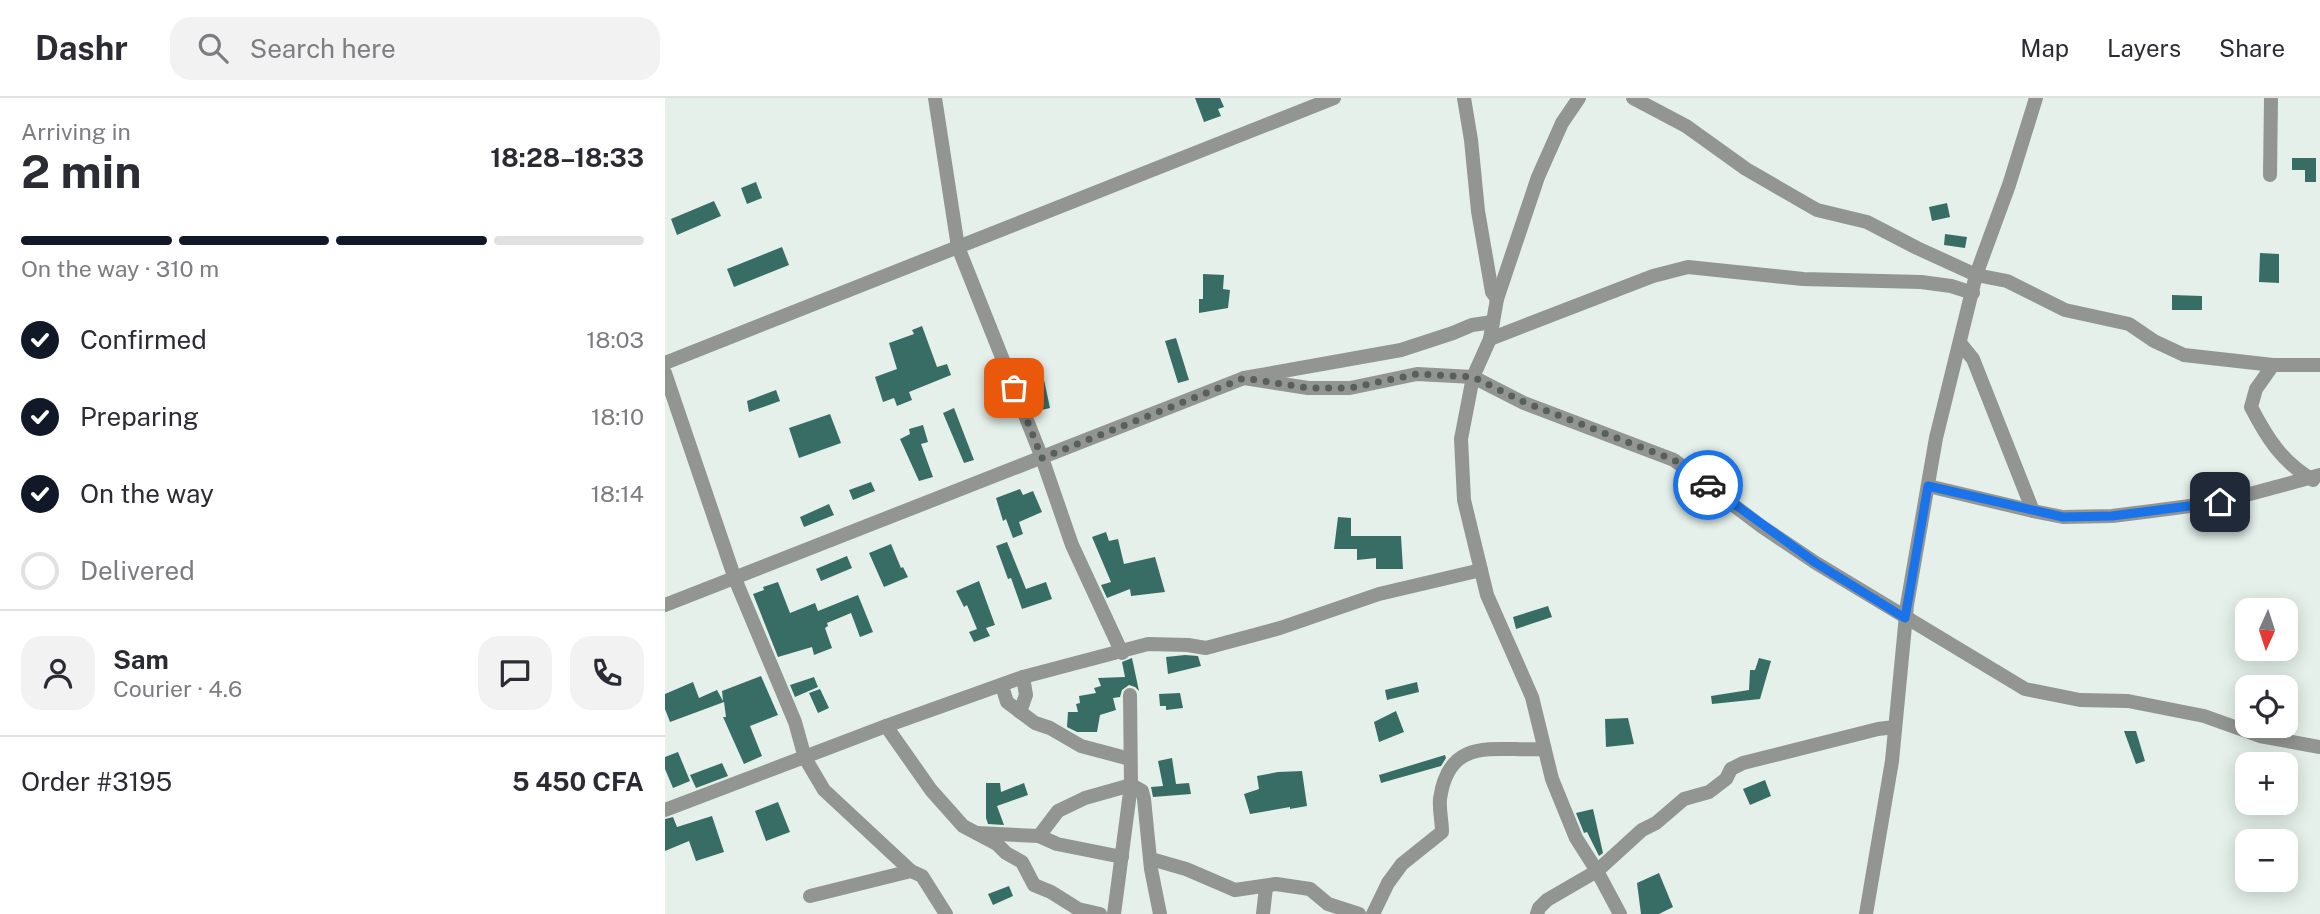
<!DOCTYPE html>
<html lang="en">
<head>
<meta charset="utf-8">
<style>
	body { margin:0; font-family:"Public Sans",sans-serif; background:#f2f2f3; color:#2b2b33; height:100vh; display:flex; flex-direction:column; font-size:26px; white-space:nowrap }
	* { box-sizing:border-box; margin:0 }
	p { font-size:23px; color:#7c7c81 }
	.icon { flex:none; width:38px; height:38px; fill:none; stroke:currentColor; stroke-width:2; stroke-linecap:round; stroke-linejoin:round }
	.map { position:relative; flex:1; overflow:hidden }
	.details { display:flex; flex-direction:column; background:#fff; width:665px }
	.details>* { flex:none }
	.needle { width:46px; rotate:183deg }
	.buttons { position:absolute; left:1570px; top:500px; display:grid; gap:14px }
	.buttons a { display:grid; place-items:center; width:63px; height:63px; border-radius:14px; background:#fff; box-shadow:0 4px 18px #0003; font-size:35px }
	.pin { position:absolute; display:grid; place-items:center; width:60px; height:60px; color:#fff; margin:-30px; border-radius:14px; box-shadow:0 4px 10px #0006 }
	.courier { position:absolute; display:grid; place-items:center; width:70px; height:70px; margin:-35px; border:5px solid #1a73e8; border-radius:50%; background:#fff; color:#222; box-shadow:0 2px 9px #0007 }
	.head em { font-style:normal; font-weight:700 }
	.head div { display:flex; flex-direction:column-reverse }
	.head { display:flex; align-items:center; justify-content:space-between; height:119px; padding:0 21px }
	h1 { font-size:46px; font-weight:700; line-height:52px }
	.bar { display:grid; grid-template-columns:repeat(4,1fr); gap:10px 7px; align-content:center; height:84px; padding:0 21px }
	.bar i { height:9px; border-radius:5px; background:#e1e1e2 }
	.bar .on { background:#111827 }
	.bar p { grid-column:span 4 }
	.line { display:flex; align-items:center; gap:18px; padding:0 21px; border-top:2px solid #e1e1e2 }
	.line div { flex:1 }
	.round { display:grid; place-items:center; flex:none; width:74px; height:74px; border-radius:21px; background:#f2f2f3 }
	ol { padding:0 21px; list-style:none }
	li { display:flex; align-items:center; gap:21px; height:77px }
	li p { margin-inline-start:auto }
	li .icon { padding:7px; border-radius:50%; background:#111827; color:#fff; stroke-width:4 }
	li:last-child { color:#7c7c81 }
	li i { width:38px; height:38px; border:4px solid #e1e1e2; border-radius:50% }
	header { display:flex; align-items:center; gap:42px; box-sizing:border-box; height:98px; padding:0 35px; background:#fff; border-bottom:2px solid #e1e1e2 }
	header strong { font-size:33px }
	nav { display:flex; gap:38px; margin-inline-start:auto; font-size:24px }
	.search { width:490px; height:63px; background:#f2f2f3; display:flex; align-items:center; gap:18px; box-sizing:border-box; padding:0 24px; border-radius:21px; color:#7c7c81; font-size:26px }
	main { display:flex; flex:1; min-height:0 }
	.map>svg:first-child { display:block }
	.building { fill:#386d66 }
	.lines { fill:none; stroke-linecap:round; stroke-linejoin:round }
	.minor { stroke:#929591; stroke-width:14 }
	.done { stroke:#59605c; stroke-width:7; stroke-dasharray:0 12.6 }
	.route { stroke:#1a73e8; stroke-width:9 }
</style>
</head>
<body>
<header>
<strong>Dashr</strong>
<div class="search"><svg class="icon" aria-label="search" viewBox="0 0 24 24"><circle cx="10" cy="10" r="6"/><path d="M15 15l6 6"/></svg>Search here</div>
<nav><a>Map</a><a>Layers</a><a>Share</a></nav>
</header>
<main>
<section class="details">
<div class="head"><div><h1>2 min</h1><p>Arriving in</p></div><em>18:28–18:33</em></div>
<div class="bar"><i class="on"></i><i class="on"></i><i class="on"></i><i></i><p>On the way · 310 m</p></div>
<ol>
<li><svg class="icon" aria-label="check" viewBox="0 0 24 24"><path d="M5 12l5 5 9-10"/></svg>Confirmed<p>18:03</p></li>
<li><svg class="icon" aria-label="check" viewBox="0 0 24 24"><path d="M5 12l5 5 9-10"/></svg>Preparing<p>18:10</p></li>
<li><svg class="icon" aria-label="check" viewBox="0 0 24 24"><path d="M5 12l5 5 9-10"/></svg>On the way<p>18:14</p></li>
<li><i></i>Delivered</li>
</ol>
<div class="line" style="height:126px"><a class="round"><svg class="icon" aria-label="person" viewBox="0 0 24 24"><circle cx="12" cy="8" r="4"/><path d="M4 21q1-7 8-7t8 7"/></svg></a><div><b>Sam</b><p>Courier · 4.6</p></div><a class="round"><svg class="icon" aria-label="chat" viewBox="0 0 24 24"><path d="M4 5h16v11H9l-5 4z"/></svg></a><a class="round"><svg class="icon" aria-label="phone" viewBox="0 0 24 24"><path d="M5 4h4l2 5-3 2q2 4 5 5l2-3 5 2v4C11 20 4 13 5 4z"/></svg></a></div>
<div class="line" style="height:91px"><div>Order #3195</div><b>5 450 CFA</b></div>
</section>
<div class="map">
<svg width="1655" height="816" viewBox="0 0 1655 816">
	<rect width="100%" height="100%" fill="#e4f0e9"/>
	<!-- building -->
	<g class="building">
		<path d="M530,0H555L559,9L553,11L556,18L539,24Z"/>
		<path d="M1627,60H1651V84H1640V72H1627Z"/>
		<path d="M91,84L97,100L82,106L76,90Z"/>
		<path d="M49,103L56,118L12,137L6,121Z"/>
		<path d="M1282,105L1285,119L1267,123L1264,109Z"/>
		<path d="M1280,136L1302,139L1300,150L1279,147Z"/>
		<path d="M117,149L124,167L69,189L62,171Z"/>
		<path d="M1595,155L1614,156V185L1594,184Z"/>
		<path d="M538,176L559,177L558,191L565,192L563,210L534,215V201H538Z"/>
		<path d="M1507,197L1537,198V212H1507Z"/>
		<path d="M257,228L272,269L282,266L286,277L244,294L247,302L232,308L229,300L218,304L210,279L232,271L224,245L249,236L247,232Z"/>
		<path d="M511,240L524,282L513,285L500,243Z"/>
		<path d="M378,277L385,310L372,313L364,281Z"/>
		<path d="M111,292L115,303L84,314L82,303Z"/>
		<path d="M289,310L309,362L299,365L278,315Z"/>
		<path d="M165,316L176,345L134,360L124,330Z"/>
		<path d="M258,327L263,344L256,346L268,379L254,383L235,341L245,336L244,331Z"/>
		<path d="M206,384L210,393L188,402L184,392Z"/>
		<path d="M355,391L358,397L368,393L377,414L354,424L358,436L348,440L341,421L338,423L331,400Z"/>
		<path d="M164,406L169,417L139,429L135,419Z"/>
		<path d="M673,419L686,420V438H736L738,471H711V460L692,462V451H669Z"/>
		<path d="M441,434L444,443L453,441L459,466L490,459L500,494L466,498L465,491L442,500L436,487L446,484L427,439Z"/>
		<path d="M342,444L361,491L381,484L387,501L357,511L346,480L343,481L331,448Z"/>
		<path d="M226,446L236,470L238,469L243,479L219,489L204,455Z"/>
		<path d="M182,458L187,470L156,483L151,471Z"/>
		<path d="M314,483L330,527L321,530L325,538L309,544L304,534L312,531L302,507L299,509L291,493Z"/>
		<path d="M113,484L125,515L150,505L153,513L193,497L208,534L195,539L186,515L162,525L163,528L160,530L167,550L149,557L147,549L113,559L88,496L99,492L98,489Z"/>
		<path d="M883,508L887,519L851,531L848,519Z"/>
		<path d="M520,557L533,558L536,568L503,576L501,559Z"/>
		<path d="M467,560L474,593L470,589L464,587L457,592L455,599L448,600L451,612L435,617L432,634H412L402,629L403,614H413L411,606L415,605L414,598L431,595L429,590L436,588L433,580L460,579L457,564Z"/>
		<path d="M1094,560L1106,563L1095,601L1047,606L1046,598L1084,592L1085,572H1090Z"/>
		<path d="M96,578L113,617L85,628L97,658L79,666L58,619H61L59,604L5,624L0,611V596L28,584L34,600L52,592L58,603L57,593Z"/>
		<path d="M149,579L153,589L130,599L125,587Z"/>
		<path d="M752,584L754,594L722,602L720,592Z"/>
		<path d="M155,591L164,610L153,615L144,595Z"/>
		<path d="M515,595L518,610L501,612V608H495L494,596Z"/>
		<path d="M731,613L739,634L714,644L709,624Z"/>
		<path d="M963,620L969,646L941,649L940,621Z"/>
		<path d="M1459,633H1471L1480,663L1471,666Z"/>
		<path d="M13,654L25,683L8,690L0,671V659Z"/>
		<path d="M780,657L781,660L776,668L716,685L714,677Z"/>
		<path d="M507,660L511,686L524,685L526,696L488,699L486,689L498,688L493,663Z"/>
		<path d="M57,665L63,678L31,690L25,677Z"/>
		<path d="M637,673L642,708L625,711V709L585,716L579,696L594,691L592,678L613,674Z"/>
		<path d="M1100,682L1106,698L1085,707L1078,691Z"/>
		<path d="M321,685H335L336,694L359,685L363,697L332,708L339,727L323,726L321,720Z"/>
		<path d="M113,704L125,734L101,743L90,713Z"/>
		<path d="M928,711L938,755L934,758L922,734L919,735L911,715Z"/>
		<path d="M47,718L59,754L31,763L24,743L0,753V721L8,719L12,729Z"/>
		<path d="M994,775L1008,809L994,816H976L972,785Z"/>
		<path d="M344,788L348,798L328,807L323,796Z"/>
	</g>
	<g class="lines">
		<!-- minor -->
		<g class="minor">
			<path d="M270,0L293,149L377,360L407,447L457,555"/>
			<path d="M799,0L806,42L813,113L827,194L832,201"/>
			<path d="M914,0L897,25L873,79L832,201L825,241L808,279L796,341L799,402L822,497L867,599L887,681L911,740L932,773L955,816"/>
			<path d="M968,0L1021,28L1081,71L1152,112L1202,124L1252,150L1311,177L1342,183L1400,212L1464,226L1489,243L1519,257L1608,267H1655"/>
			<path d="M1605,77L1606,0"/>
			<path d="M825,241L988,178L1023,169L1138,181L1256,184L1286,188L1308,195"/>
			<path d="M1295,245L1308,261L1368,413L1398,419L1447,418L1487,413L1555,404L1655,377"/>
			<path d="M0,265L669,0"/>
			<path d="M1608,267L1591,291L1586,309C1602,340 1617,364 1648,382"/>
			<path d="M0,275L70,481L130,624L140,660L159,692L246,773"/>
			<path d="M579,280L643,290H685L752,276L808,279L859,305L1009,362L1096,428L1151,465L1360,591L1415,602L1463,603L1539,618L1595,638L1655,649"/>
			<path d="M1263,388L1368,413"/>
			<path d="M0,507L579,280L736,252L788,235L807,227L828,224"/>
			<path d="M337,588L342,604L370,625L385,630L416,648L465,661"/>
			<path d="M355,614L361,597L358,579"/>
			<path d="M221,628L266,692L298,728L332,746L341,755L357,764L369,787L386,794L413,811L435,816"/>
			<path d="M0,712L221,628L358,579L483,546L523,547L541,550L615,530L714,496L816,472"/>
			<path d="M312,735L374,738L393,713L420,700L466,687L477,693L479,701L486,771L495,816"/>
			<path d="M374,738L392,746L457,759"/>
			<path d="M486,761L521,771L570,792L611,786L645,791L663,806L694,816"/>
			<path d="M145,798L246,773L257,778L281,816"/>
			<path d="M449,816L466,687L465,597"/>
			<path d="M598,816L601,789"/>
			<path d="M708,816L723,785L737,766L777,734C777,723 774,712 775,701C784,636 832,654 878,651"/>
			<path d="M872,816L874,810L882,802L932,773L977,732L991,725L1019,701L1044,694L1061,681L1066,671L1078,665L1213,631L1230,629"/>
			<path d="M1201,816L1227,663L1242,507L1271,340L1311,177L1344,87L1371,0"/>
		</g>
	</g>
	<g class="lines">
		<!-- done -->
		<path class="done" d="M349,290L377,360L579,280L643,290H685L752,276L808,279L859,304L1009,362L1043,387"/>
		<!-- route -->
		<path class="route" d="M1043,387L1151,465L1240,520L1263,388L1398,419L1447,418L1555,404"/>
	</g>
</svg>
<div class="buttons">
<a><svg class="needle" viewBox="-14 -14 28 28"><path d="M0-13l5 13h-10z" fill="#e53935"/><path d="M0 13l5-13h-10z" fill="#7c7c81"/></svg></a>
<a><svg class="icon" aria-label="locate" viewBox="0 0 24 24"><circle cx="12" cy="12" r="6"/><path d="M12 2v4M12 18v4M2 12h4M18 12h4"/></svg></a>
<a>+</a>
<a>−</a>
</div>
<div class="pin" style="left:349px;top:290px;background:#ea580c"><svg class="icon" aria-label="bag" viewBox="0 0 24 24"><path d="M5 8h14l-1 12H6zM9 8a3 3 0 0 1 6 0"/></svg></div>
<div class="pin" style="left:1555px;top:404px;background:#1f2937"><svg class="icon" aria-label="home" viewBox="0 0 24 24"><path d="M3 11l9-7 9 7M6 9v11h12V9"/></svg></div>
<div class="courier" style="left:1043px;top:387px"><svg class="icon" aria-label="car" viewBox="0 0 24 24"><path d="M5 17H2v-5l4-1 3-4h7l3 4 3 1v5h-3M9 17h6M6 11h13"/><circle cx="7" cy="17" r="2"/><circle cx="17" cy="17" r="2"/></svg></div>
</div>
</main>
</body>
</html>
